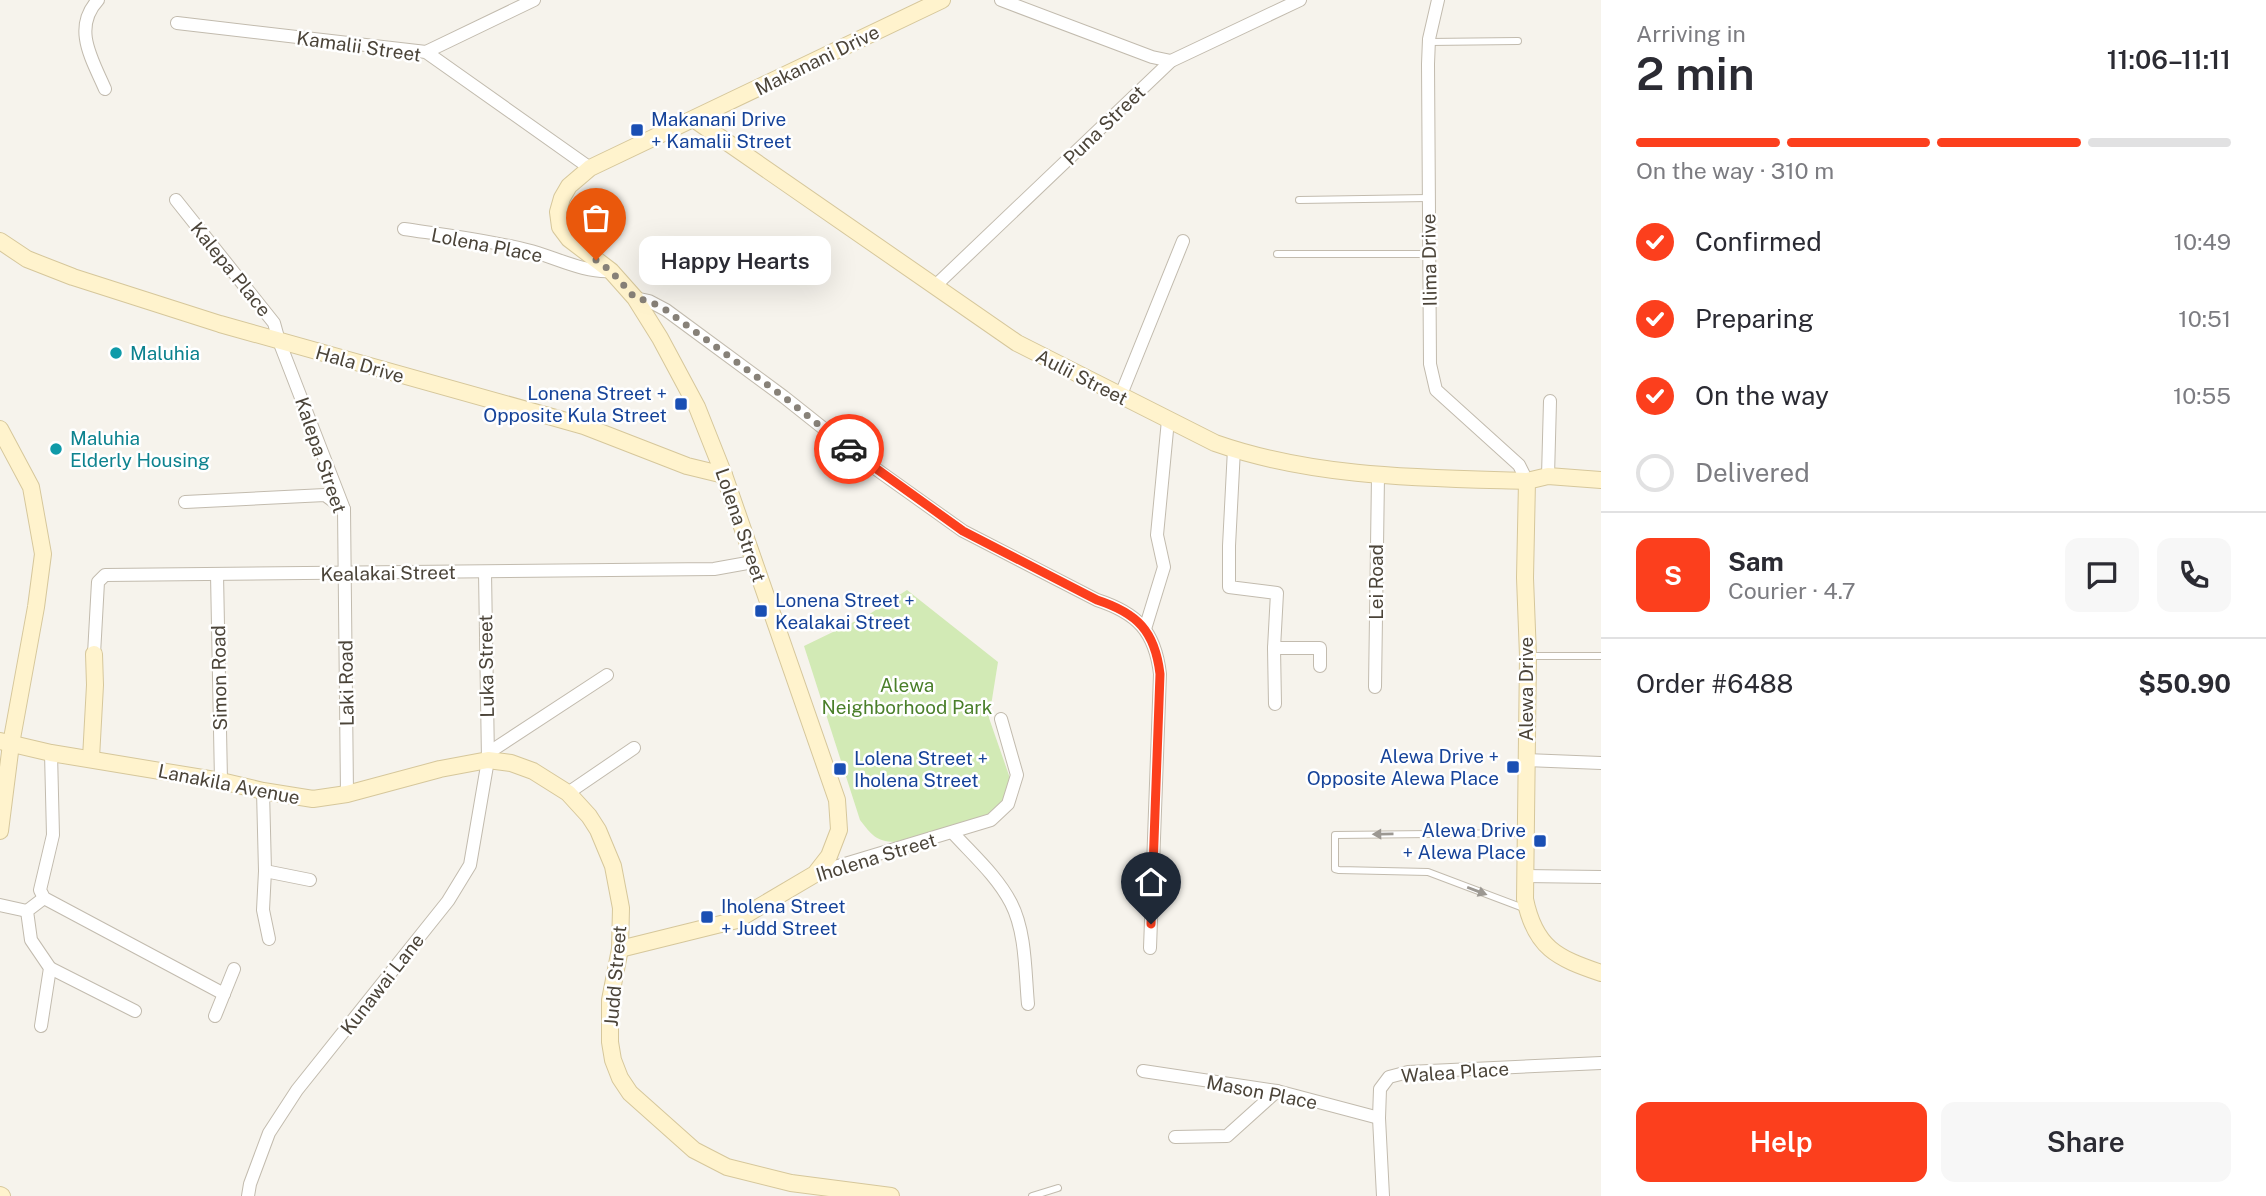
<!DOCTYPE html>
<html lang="en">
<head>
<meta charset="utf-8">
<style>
	body { margin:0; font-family:"Public Sans",sans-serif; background:#f7f7f7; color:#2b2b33; height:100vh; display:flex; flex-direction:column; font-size:26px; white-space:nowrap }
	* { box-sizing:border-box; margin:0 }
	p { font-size:23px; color:#7c7c81 }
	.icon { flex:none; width:38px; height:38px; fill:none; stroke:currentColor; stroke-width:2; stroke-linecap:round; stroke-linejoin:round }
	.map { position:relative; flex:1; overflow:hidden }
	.sheet { display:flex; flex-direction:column; background:#fff; width:665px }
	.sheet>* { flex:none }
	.pin { position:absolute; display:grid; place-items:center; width:60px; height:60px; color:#fff; margin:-72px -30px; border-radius:50% 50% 50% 0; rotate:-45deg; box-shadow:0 0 7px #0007 }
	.pin .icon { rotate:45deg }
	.courier { position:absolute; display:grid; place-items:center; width:70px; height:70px; margin:-35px; border:5px solid #fc3f1d; border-radius:50%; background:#fff; color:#222; box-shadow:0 2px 9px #0007 }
	.bubble { position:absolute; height:49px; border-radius:14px; background:#fff; box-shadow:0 7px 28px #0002; font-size:23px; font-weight:600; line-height:49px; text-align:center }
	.head em { font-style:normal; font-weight:600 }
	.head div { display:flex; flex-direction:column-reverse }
	.head { display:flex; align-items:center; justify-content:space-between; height:119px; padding:0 35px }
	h1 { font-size:46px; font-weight:600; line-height:52px }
	.bar { display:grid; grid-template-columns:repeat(4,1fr); gap:10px 7px; align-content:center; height:84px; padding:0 35px }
	.bar i { height:9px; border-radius:5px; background:#e1e1e2 }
	.bar .on { background:#fc3f1d }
	.bar p { grid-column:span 4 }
	.line { display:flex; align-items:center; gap:18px; padding:0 35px; border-top:2px solid #e1e1e2 }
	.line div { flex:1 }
	.round { display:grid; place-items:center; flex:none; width:74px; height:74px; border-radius:14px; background:#f7f7f7 }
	ol { padding:0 35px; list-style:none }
	li { display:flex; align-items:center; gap:21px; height:77px }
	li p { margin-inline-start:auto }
	li .icon { padding:7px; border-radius:50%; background:#fc3f1d; color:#fff; stroke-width:4 }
	li:last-child { color:#7c7c81 }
	li i { width:38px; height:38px; border:4px solid #e1e1e2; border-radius:50% }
	.action { display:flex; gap:14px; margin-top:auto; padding:14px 35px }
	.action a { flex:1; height:80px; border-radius:14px; background:#fc3f1d; color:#fff; font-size:28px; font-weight:600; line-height:80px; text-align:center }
	.action a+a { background:#f7f7f7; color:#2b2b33 }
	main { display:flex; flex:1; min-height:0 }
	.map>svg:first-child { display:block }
	.green { fill:#d2eab5 }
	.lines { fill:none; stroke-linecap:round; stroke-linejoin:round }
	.lane-casing { stroke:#c2bbae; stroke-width:8 }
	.street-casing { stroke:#c2bbae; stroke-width:14 }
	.secondary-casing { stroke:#d6c79b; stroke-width:18 }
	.lane { stroke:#fff; stroke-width:6 }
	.street { stroke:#fff; stroke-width:12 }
	.secondary { stroke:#fff3cd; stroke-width:16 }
	.oneway { fill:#9c9892 }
	.done { stroke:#878178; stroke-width:7; stroke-dasharray:0 12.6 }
	.route { stroke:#fc3f1d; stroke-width:9 }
	.transit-dot { fill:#1a4fb4; stroke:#fff; stroke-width:2.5 }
	.culture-dot { fill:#0f9aa8; stroke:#fff; stroke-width:2.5 }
	.labels { text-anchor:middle; stroke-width:5; stroke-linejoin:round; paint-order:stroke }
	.street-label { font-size:19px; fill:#4b4439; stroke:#fff }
	.transit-label { font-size:19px; fill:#164399; stroke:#fff; text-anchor:start }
	.culture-label { font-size:19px; fill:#0d838f; stroke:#fff; text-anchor:start }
	.park-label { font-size:19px; fill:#4a7f2a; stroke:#fff }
</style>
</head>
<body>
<main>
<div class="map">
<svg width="1601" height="1196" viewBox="0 0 1601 1196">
	<rect width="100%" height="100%" fill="#f6f3ec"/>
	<!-- green -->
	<path class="green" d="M907,590L998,662L989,718L1012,784L997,813L895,842C875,841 872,835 860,820L804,646L868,615Z"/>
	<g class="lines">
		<defs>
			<g id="lane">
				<path d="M1429,42L1518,41"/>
				<path d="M1299,200L1428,198"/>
				<path d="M1277,254H1429"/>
				<path d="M1530,656H1601"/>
				<path d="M1525,833L1335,835V869L1339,870L1428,872L1526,909"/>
				<path d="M1032,1196L1058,1188"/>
			</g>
			<g id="street">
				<path d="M98,0C72,28 92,59 105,89"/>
				<path d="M1001,0L1152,57L1171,61"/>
				<path d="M1438,0L1429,39L1428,64L1430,364L1436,390L1519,465L1527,481"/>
				<path d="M177,23L426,52L590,168"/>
				<path d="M426,52L534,0"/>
				<path d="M176,200L274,323L279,341L344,509L347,794"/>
				<path d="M404,229C445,235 487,240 527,250C553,256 583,273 611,271"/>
				<path d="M934,287L1171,61L1300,0"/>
				<path d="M635,298L649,301L666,310L784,397L862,459L963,531L1097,600C1137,613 1155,631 1160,674L1150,948"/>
				<path d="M1120,397L1183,241"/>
				<path d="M1234,449L1229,546V587L1277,593L1274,648L1275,704"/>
				<path d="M1548,476L1550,401"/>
				<path d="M185,502L325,495L344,509"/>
				<path d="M217,574L221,781"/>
				<path d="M1145,629L1164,567L1157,535L1168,420"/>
				<path d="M1274,648H1320V666"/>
				<path d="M94,654L98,582L105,575L714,569L753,562"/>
				<path d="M1375,687L1378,476"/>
				<path d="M51,753L53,835L40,890L44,898L224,994"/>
				<path d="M488,753L607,675"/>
				<path d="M1526,760L1601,763"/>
				<path d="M263,791L265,871L310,880"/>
				<path d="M568,793L634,748"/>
				<path d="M953,833C973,855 997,876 1011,903C1026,932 1025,972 1028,1004"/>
				<path d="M265,871L263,910L269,939"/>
				<path d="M815,873L991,820L1008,804L1017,775L1001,719"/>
				<path d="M1524,876L1601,877"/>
				<path d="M0,905L27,911"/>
				<path d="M50,968L135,1011"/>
				<path d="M215,1016L234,969"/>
				<path d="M41,1026L50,968L31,940L27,911L44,898"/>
				<path d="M1143,1071L1277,1091L1379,1118"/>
				<path d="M1175,1137L1227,1136L1277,1091"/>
				<path d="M248,1196L250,1184L269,1133L297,1090L448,901L470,865L488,760L485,572"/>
				<path d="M1383,1196L1379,1118L1380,1089L1389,1077L1408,1072L1601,1063"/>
			</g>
			<g id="secondary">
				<path d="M695,120L1017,343L1215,443C1315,478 1422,478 1527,481L1548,476L1601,480"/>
				<path d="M0,241L27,259L73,277L220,324L584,426L687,466L724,475"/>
				<path d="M0,429L31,487L43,554L36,607L11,744L0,831"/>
				<path d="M1527,481L1525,578L1528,656L1525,899C1535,948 1557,958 1601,973"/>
				<path d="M0,741L51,753L221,781L263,791L313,799L347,794L440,769L488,760L511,763L533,771L568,793L589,816L598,830L613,866L621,908L620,949L610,1000V1042L613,1060L620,1078L630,1093L694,1150L727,1167L791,1183L891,1196"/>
				<path d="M91,758L95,685L94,654"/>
				<path d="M620,949L737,920L815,874L829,856L839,830L837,800L724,475L697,407L660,338L635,298L611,271L569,239L560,227L558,212L562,198L569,186L590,168L942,0"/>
				<path d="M0,1195L2,1196"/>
			</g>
		</defs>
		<!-- lane casing -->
		<use href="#lane" class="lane-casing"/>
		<!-- street casing -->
		<use href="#street" class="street-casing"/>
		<!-- secondary casing -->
		<use href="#secondary" class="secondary-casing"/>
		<!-- lane -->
		<use href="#lane" class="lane"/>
		<!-- street -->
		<use href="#street" class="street"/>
		<!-- secondary -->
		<use href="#secondary" class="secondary"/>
	</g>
	<!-- one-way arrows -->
	<defs><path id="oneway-solid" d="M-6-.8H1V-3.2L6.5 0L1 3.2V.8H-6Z" transform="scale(1.75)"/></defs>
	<g class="oneway">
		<use href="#oneway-solid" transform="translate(1383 834) rotate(179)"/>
		<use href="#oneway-solid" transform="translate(1477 891) rotate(21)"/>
	</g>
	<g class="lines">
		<!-- done -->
		<path class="done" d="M596,260L611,271L635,298L649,301L666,310L784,397L849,449"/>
		<!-- route -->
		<path class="route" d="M849,449L963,531L1097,600C1137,613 1155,631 1160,674L1151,924"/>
	</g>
	<!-- markers -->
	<g class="transit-dot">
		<rect x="630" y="123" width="14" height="14" rx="3.5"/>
		<rect x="674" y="397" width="14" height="14" rx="3.5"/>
		<rect x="754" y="604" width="14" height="14" rx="3.5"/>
		<rect x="1506" y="760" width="14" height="14" rx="3.5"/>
		<rect x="833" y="762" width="14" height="14" rx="3.5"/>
		<rect x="1533" y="834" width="14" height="14" rx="3.5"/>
		<rect x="700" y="910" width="14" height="14" rx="3.5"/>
	</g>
	<g class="culture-dot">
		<circle cx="116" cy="353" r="7"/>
		<circle cx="56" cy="449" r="7"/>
	</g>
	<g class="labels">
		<!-- street labels -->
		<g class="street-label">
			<text transform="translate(359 46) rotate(8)" y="7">Kamalii Street</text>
			<text transform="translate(817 60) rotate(-26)" y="7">Makanani Drive</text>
			<text transform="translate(1104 125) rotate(-44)" y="7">Puna Street</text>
			<text transform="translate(487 245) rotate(11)" y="7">Lolena Place</text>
			<text transform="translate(1429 260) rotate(-91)" y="7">Ilima Drive</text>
			<text transform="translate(231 269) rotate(51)" y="7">Kalepa Place</text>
			<text transform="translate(360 364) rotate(16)" y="7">Hala Drive</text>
			<text transform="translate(1082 377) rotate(27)" y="7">Aulii Street</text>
			<text transform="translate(321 455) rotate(71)" y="7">Kalepa Street</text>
			<text transform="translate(741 525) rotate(71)" y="7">Lolena Street</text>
			<text transform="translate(388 573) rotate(-1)" y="7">Kealakai Street</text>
			<text transform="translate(1376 582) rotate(-90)" y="7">Lei Road</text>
			<text transform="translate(486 666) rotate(-91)" y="7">Luka Street</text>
			<text transform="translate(219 678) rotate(-91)" y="7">Simon Road</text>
			<text transform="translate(346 683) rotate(-91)" y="7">Laki Road</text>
			<text transform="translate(1526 689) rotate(-90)" y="7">Alewa Drive</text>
			<text transform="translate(229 784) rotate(11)" y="7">Lanakila Avenue</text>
			<text transform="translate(876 857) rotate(-17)" y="7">Iholena Street</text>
			<text transform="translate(615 976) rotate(-85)" y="7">Judd Street</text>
			<text transform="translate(382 984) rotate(-52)" y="7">Kunawai Lane</text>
			<text transform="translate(1455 1072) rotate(-4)" y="7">Walea Place</text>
			<text transform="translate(1262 1092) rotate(11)" y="7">Mason Place</text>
		</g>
		<!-- transit labels -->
		<g class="transit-label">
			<text x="651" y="126">Makanani Drive<tspan x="651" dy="22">+ Kamalii Street</tspan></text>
			<text x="667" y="400" text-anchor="end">Lonena Street +<tspan x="667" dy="22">Opposite Kula Street</tspan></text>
			<text x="775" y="607">Lonena Street +<tspan x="775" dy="22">Kealakai Street</tspan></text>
			<text x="1499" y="763" text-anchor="end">Alewa Drive +<tspan x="1499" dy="22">Opposite Alewa Place</tspan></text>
			<text x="854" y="765">Lolena Street +<tspan x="854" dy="22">Iholena Street</tspan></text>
			<text x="1526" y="837" text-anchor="end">Alewa Drive<tspan x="1526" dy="22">+ Alewa Place</tspan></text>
			<text x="721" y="913">Iholena Street<tspan x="721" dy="22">+ Judd Street</tspan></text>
		</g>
		<!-- culture labels -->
		<g class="culture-label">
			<text x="130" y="360">Maluhia</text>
			<text x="70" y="445">Maluhia<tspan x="70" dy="22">Elderly Housing</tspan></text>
		</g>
		<!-- park labels -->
		<g class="park-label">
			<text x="907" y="692">Alewa<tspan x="907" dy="22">Neighborhood Park</tspan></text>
		</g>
	</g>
</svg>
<div class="pin" style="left:596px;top:260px;background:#ea580c"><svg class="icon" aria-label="bag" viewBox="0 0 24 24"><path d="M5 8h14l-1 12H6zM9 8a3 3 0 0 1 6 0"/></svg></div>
<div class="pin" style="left:1151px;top:924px;background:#1f2937"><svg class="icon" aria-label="home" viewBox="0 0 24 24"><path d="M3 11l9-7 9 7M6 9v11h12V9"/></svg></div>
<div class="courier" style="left:849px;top:449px"><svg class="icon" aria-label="car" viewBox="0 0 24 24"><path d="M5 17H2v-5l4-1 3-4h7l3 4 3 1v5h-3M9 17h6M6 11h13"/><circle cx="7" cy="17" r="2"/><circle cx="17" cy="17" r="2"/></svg></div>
<div class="bubble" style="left:639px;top:236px;width:192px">Happy Hearts</div>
</div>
<section class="sheet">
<div class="head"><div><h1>2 min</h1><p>Arriving in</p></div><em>11:06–11:11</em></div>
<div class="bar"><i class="on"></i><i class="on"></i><i class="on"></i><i></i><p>On the way · 310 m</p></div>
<ol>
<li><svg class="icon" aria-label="check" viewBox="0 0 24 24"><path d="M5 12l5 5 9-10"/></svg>Confirmed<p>10:49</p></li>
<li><svg class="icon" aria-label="check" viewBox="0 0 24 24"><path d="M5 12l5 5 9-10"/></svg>Preparing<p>10:51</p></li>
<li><svg class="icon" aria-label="check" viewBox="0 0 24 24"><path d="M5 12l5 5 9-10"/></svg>On the way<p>10:55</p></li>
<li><i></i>Delivered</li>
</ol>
<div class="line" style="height:126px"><b class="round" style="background:#fc3f1d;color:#fff">S</b><div><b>Sam</b><p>Courier · 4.7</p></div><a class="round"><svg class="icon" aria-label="chat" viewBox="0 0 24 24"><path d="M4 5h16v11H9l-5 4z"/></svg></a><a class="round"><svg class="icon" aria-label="phone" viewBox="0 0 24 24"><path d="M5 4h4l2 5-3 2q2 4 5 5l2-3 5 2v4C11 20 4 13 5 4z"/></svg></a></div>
<div class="line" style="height:91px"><div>Order #6488</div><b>$50.90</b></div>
<div class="action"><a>Help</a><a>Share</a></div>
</section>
</main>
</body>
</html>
